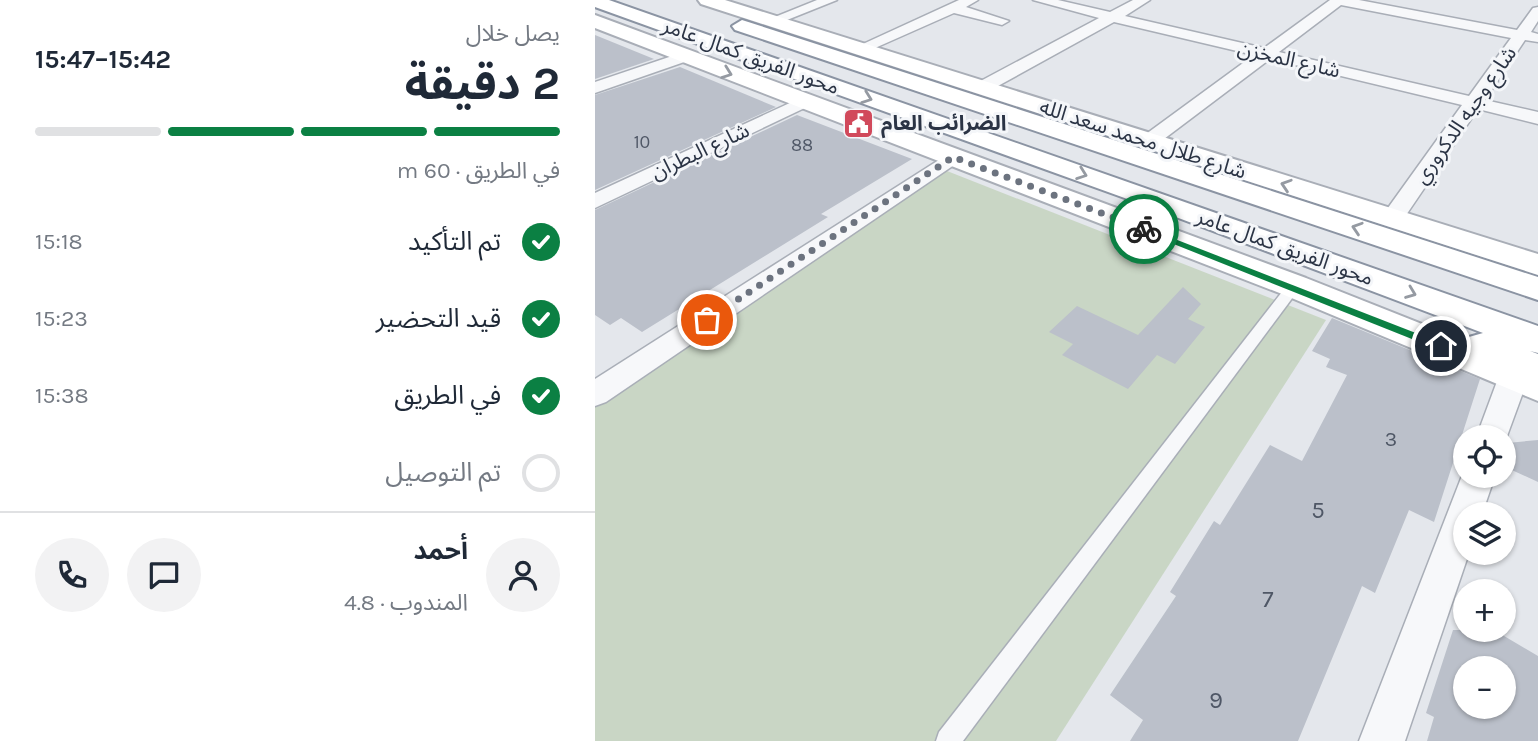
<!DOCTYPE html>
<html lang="ar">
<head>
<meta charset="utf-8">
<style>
	body { margin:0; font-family:Karla,"Noto Sans Arabic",sans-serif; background:#f2f2f3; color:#1f2937; direction:rtl; height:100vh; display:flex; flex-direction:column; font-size:26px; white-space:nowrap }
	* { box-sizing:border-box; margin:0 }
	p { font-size:23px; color:#747a83 }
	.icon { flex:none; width:38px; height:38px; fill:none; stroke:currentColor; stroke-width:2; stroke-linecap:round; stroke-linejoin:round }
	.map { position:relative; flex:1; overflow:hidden; direction:ltr }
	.drawer { display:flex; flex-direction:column; background:#fff; width:595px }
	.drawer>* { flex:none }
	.controls { position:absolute; left:858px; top:425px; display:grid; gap:14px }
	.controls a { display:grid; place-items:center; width:63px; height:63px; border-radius:50%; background:#fff; box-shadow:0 2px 5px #0004; font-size:35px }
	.pin { position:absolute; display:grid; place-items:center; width:60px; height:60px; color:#fff; margin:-30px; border:4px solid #fff; border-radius:50%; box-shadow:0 2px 7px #0007 }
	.courier { position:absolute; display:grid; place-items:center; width:70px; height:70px; margin:-35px; border:5px solid #0b8043; border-radius:50%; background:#fff; color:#222; box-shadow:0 2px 9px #0007 }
	.headline em { font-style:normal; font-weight:700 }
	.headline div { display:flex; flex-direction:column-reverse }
	.headline { display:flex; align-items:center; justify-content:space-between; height:119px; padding:0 35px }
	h1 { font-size:46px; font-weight:700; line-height:52px }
	.bar { display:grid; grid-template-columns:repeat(4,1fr); gap:10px 7px; align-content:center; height:84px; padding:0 35px }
	.bar i { height:9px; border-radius:5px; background:#e0e1e3 }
	.bar .active { background:#0b8043 }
	.bar p { grid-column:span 4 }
	.line { display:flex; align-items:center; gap:18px; padding:0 35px; border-top:2px solid #e0e1e3 }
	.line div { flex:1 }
	.round { display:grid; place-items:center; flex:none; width:74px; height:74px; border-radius:37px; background:#f2f2f3 }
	ol { padding:0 35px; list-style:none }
	li { display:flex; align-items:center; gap:21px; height:77px }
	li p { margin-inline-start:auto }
	li .icon { padding:7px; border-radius:50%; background:#0b8043; color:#fff; stroke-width:4 }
	li:last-child { color:#747a83 }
	li i { width:38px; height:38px; border:4px solid #e0e1e3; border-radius:50% }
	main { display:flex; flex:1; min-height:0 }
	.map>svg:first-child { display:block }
	.green { fill:#c9d6c5 }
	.building { fill:#bbc0ca; fill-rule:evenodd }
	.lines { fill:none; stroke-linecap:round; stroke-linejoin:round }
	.lane-casing { stroke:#a9aeb7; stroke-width:3 }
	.street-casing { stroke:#a9aeb7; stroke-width:3 }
	.secondary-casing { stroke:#a9aeb7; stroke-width:4 }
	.highway-casing { stroke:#8b94a3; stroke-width:4 }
	.lane { fill:#f7f8fa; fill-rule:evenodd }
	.street { fill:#f7f8fa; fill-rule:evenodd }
	.secondary { fill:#fff; fill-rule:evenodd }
	.highway { fill:#fff; fill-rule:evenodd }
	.oneway { stroke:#959aa2 }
	.route { fill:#0b8043 }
	.done { stroke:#6c737f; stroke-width:7; stroke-dasharray:0 12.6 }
	.labels { text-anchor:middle; stroke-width:6; stroke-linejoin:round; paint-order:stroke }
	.far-number-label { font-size:18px; fill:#4f5766 }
	.far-street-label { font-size:21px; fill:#2b3445; stroke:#f4f6f9 }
	.far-poi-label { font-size:21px; font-weight:bold; fill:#2b3445; stroke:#f4f6f9; text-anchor:start }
	.number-label { font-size:21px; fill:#4f5766 }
	.near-number-label { font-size:24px; fill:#4f5766 }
</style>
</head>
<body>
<main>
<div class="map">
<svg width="943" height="741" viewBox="0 0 943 741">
	<rect width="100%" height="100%" fill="#e4e7ec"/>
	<!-- green -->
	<path class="green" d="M347,169L731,320L461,741H0V403Z"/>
	<!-- building -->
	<g class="building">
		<path d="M0,35L59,59L0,79Z"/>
		<path d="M85,67L181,107L0,190V95Z"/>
		<path d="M202,115L317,159L226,214L233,217L47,332L26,318L15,325L0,315V210Z"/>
		<path d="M588,287L606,304L593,319L610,327L580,364L562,355L533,389L467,355L478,344L454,332L482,306L543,335Z"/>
		<path d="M737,318L885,379L839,522L814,510L780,593L767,586L703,741H535L548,720L515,695L581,596L575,592L619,521L625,525L675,445L707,461L752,375L731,367L735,359L717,351Z"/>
		<path d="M943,440V482L908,466V449L912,443Z"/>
		<path d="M858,630H899L943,656V741H832L839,717L831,713ZM870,668H908V707H870Z"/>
	</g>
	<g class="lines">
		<defs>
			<path id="lane" d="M699,282L704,283L706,286L704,289L368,741H341L344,732L694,283Z"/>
			<g id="street">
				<path d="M222,0H242L182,24H172L170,21Z"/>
				<path d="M364,0H383L371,7L414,21L407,25L359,13L271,52H259L257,49Z"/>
				<path d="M438,0H463L515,12L538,0H555L530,16L669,48L735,0H764L922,30L938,8L943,7V21L936,32L943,34V42L930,40L890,100L943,112V124L883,109L805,224H789L785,219L867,105L675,59L561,145H547L544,141L547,137L659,55L519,22L392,92H380L377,88L380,84L504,18ZM746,5L916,38L874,96L684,52Z"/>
				<path d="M89,52L97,57L95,60L0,93V82Z"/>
				<path d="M210,96L219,101L216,105L0,208V193Z"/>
				<path d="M358,151L368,157L365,161L11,402L0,406V379Z"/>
				<path d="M919,365L930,368L934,376L908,447V438H881L904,376L908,368Z"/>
				<path d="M870,468V476H900L887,514H870V553H874L810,741H764Z"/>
			</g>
			<g id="secondary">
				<path d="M103,0H130L943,254V275L106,4Z"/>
				<path d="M0,15L711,278L943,370V401L687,294L0,28Z"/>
			</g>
			<g id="highway">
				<path d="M0,0H14L943,326V353L935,351L943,354V383L874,355L868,346L874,337L888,333L549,205L0,7Z"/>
				<path d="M147,20L943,277V300L140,30L137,26Z"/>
			</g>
		</defs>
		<!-- lane casing -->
		<use href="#lane" class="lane-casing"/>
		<!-- street casing -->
		<use href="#street" class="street-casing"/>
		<!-- secondary casing -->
		<use href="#secondary" class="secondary-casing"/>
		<!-- highway casing -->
		<use href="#highway" class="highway-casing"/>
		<!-- lane -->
		<use href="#lane" class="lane"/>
		<!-- street -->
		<use href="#street" class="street"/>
		<!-- secondary -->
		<use href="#secondary" class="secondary"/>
		<!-- highway -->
		<use href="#highway" class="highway"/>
	</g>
	<!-- one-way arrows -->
	<defs><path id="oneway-chevron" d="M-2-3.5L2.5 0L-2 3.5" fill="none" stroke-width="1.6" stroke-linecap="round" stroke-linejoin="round" transform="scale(1.75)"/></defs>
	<g class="oneway">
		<use href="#oneway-chevron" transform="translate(132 73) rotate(20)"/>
		<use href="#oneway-chevron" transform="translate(272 98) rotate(20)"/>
		<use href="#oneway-chevron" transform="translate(487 174) rotate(20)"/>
		<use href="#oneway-chevron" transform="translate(691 185) rotate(-162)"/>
		<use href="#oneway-chevron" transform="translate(762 228) rotate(-162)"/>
		<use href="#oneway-chevron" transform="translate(816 293) rotate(21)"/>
	</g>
	<!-- route -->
	<path class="route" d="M549,227L849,344L851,346L842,349L546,231Z"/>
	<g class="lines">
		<!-- done -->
		<path class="done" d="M112,320L358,157L549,229"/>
	</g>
	<!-- icons -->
	<defs>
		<symbol id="civic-square" viewBox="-11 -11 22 22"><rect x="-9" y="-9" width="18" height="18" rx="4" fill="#d1495b" stroke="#f4f6f9"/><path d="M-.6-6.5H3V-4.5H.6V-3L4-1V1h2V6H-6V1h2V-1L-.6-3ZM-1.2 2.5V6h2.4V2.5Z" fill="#fff"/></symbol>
	</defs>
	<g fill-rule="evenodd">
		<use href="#civic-square" x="246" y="106" width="35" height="35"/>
	</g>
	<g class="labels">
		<!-- far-number labels -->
		<g class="far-number-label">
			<text x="47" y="148">10</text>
			<text x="207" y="151">88</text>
		</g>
		<!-- far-street labels -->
		<g class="far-street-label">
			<text transform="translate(156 56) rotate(20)" y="7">محور الفريق كمال عامر</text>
			<text transform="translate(694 59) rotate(13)" y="7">شارع المخزن</text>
			<text transform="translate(870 115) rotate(-55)" y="7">شارع وجيه الدكروري</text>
			<text transform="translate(548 139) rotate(18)" y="7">شارع طلال محمد سعد الله</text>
			<text transform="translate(105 151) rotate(-25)" y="7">شارع البطران</text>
			<text transform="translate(690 247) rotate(20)" y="7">محور الفريق كمال عامر</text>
		</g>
		<!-- far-poi labels -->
		<g class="far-poi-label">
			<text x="286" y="130">الضرائب العام</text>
		</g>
		<!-- number labels -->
		<g class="number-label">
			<text x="796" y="446">3</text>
		</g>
		<!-- near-number labels -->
		<g class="near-number-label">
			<text x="723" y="518">5</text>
			<text x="673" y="607">7</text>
			<text x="621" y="708">9</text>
		</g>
	</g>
</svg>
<div class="controls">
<a><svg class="icon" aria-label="locate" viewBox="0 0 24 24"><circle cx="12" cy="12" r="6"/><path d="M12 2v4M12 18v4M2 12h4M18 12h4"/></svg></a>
<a><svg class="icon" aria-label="layers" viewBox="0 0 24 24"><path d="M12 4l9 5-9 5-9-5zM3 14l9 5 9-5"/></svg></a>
<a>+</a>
<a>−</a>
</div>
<div class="pin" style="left:112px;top:320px;background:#ea580c"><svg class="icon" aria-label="bag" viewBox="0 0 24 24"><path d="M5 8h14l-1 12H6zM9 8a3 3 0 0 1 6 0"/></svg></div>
<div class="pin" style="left:846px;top:346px;background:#1f2937"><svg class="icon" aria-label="home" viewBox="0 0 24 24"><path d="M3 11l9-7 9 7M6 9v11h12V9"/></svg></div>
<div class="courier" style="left:549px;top:229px"><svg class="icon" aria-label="bike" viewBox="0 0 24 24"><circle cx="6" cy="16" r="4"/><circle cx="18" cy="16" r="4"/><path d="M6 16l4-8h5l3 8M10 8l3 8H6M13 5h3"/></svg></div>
</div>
<section class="drawer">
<div class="headline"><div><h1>2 دقيقة</h1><p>يصل خلال</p></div><em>15:42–15:47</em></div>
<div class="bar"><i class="active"></i><i class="active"></i><i class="active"></i><i></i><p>في الطريق · 60 m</p></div>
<ol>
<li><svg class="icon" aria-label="check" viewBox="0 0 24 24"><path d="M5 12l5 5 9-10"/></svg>تم التأكيد<p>15:18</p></li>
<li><svg class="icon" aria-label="check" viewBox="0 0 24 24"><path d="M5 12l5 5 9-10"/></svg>قيد التحضير<p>15:23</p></li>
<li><svg class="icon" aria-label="check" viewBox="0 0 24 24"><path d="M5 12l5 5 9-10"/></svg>في الطريق<p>15:38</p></li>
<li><i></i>تم التوصيل</li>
</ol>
<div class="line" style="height:126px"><a class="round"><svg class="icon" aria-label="person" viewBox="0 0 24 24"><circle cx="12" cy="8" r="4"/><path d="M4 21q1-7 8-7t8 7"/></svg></a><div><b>أحمد</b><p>المندوب · 4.8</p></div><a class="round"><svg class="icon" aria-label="chat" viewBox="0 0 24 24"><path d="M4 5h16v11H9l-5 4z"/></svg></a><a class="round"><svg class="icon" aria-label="phone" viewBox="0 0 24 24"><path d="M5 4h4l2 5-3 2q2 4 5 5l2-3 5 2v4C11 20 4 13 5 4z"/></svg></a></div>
</section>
</main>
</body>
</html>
